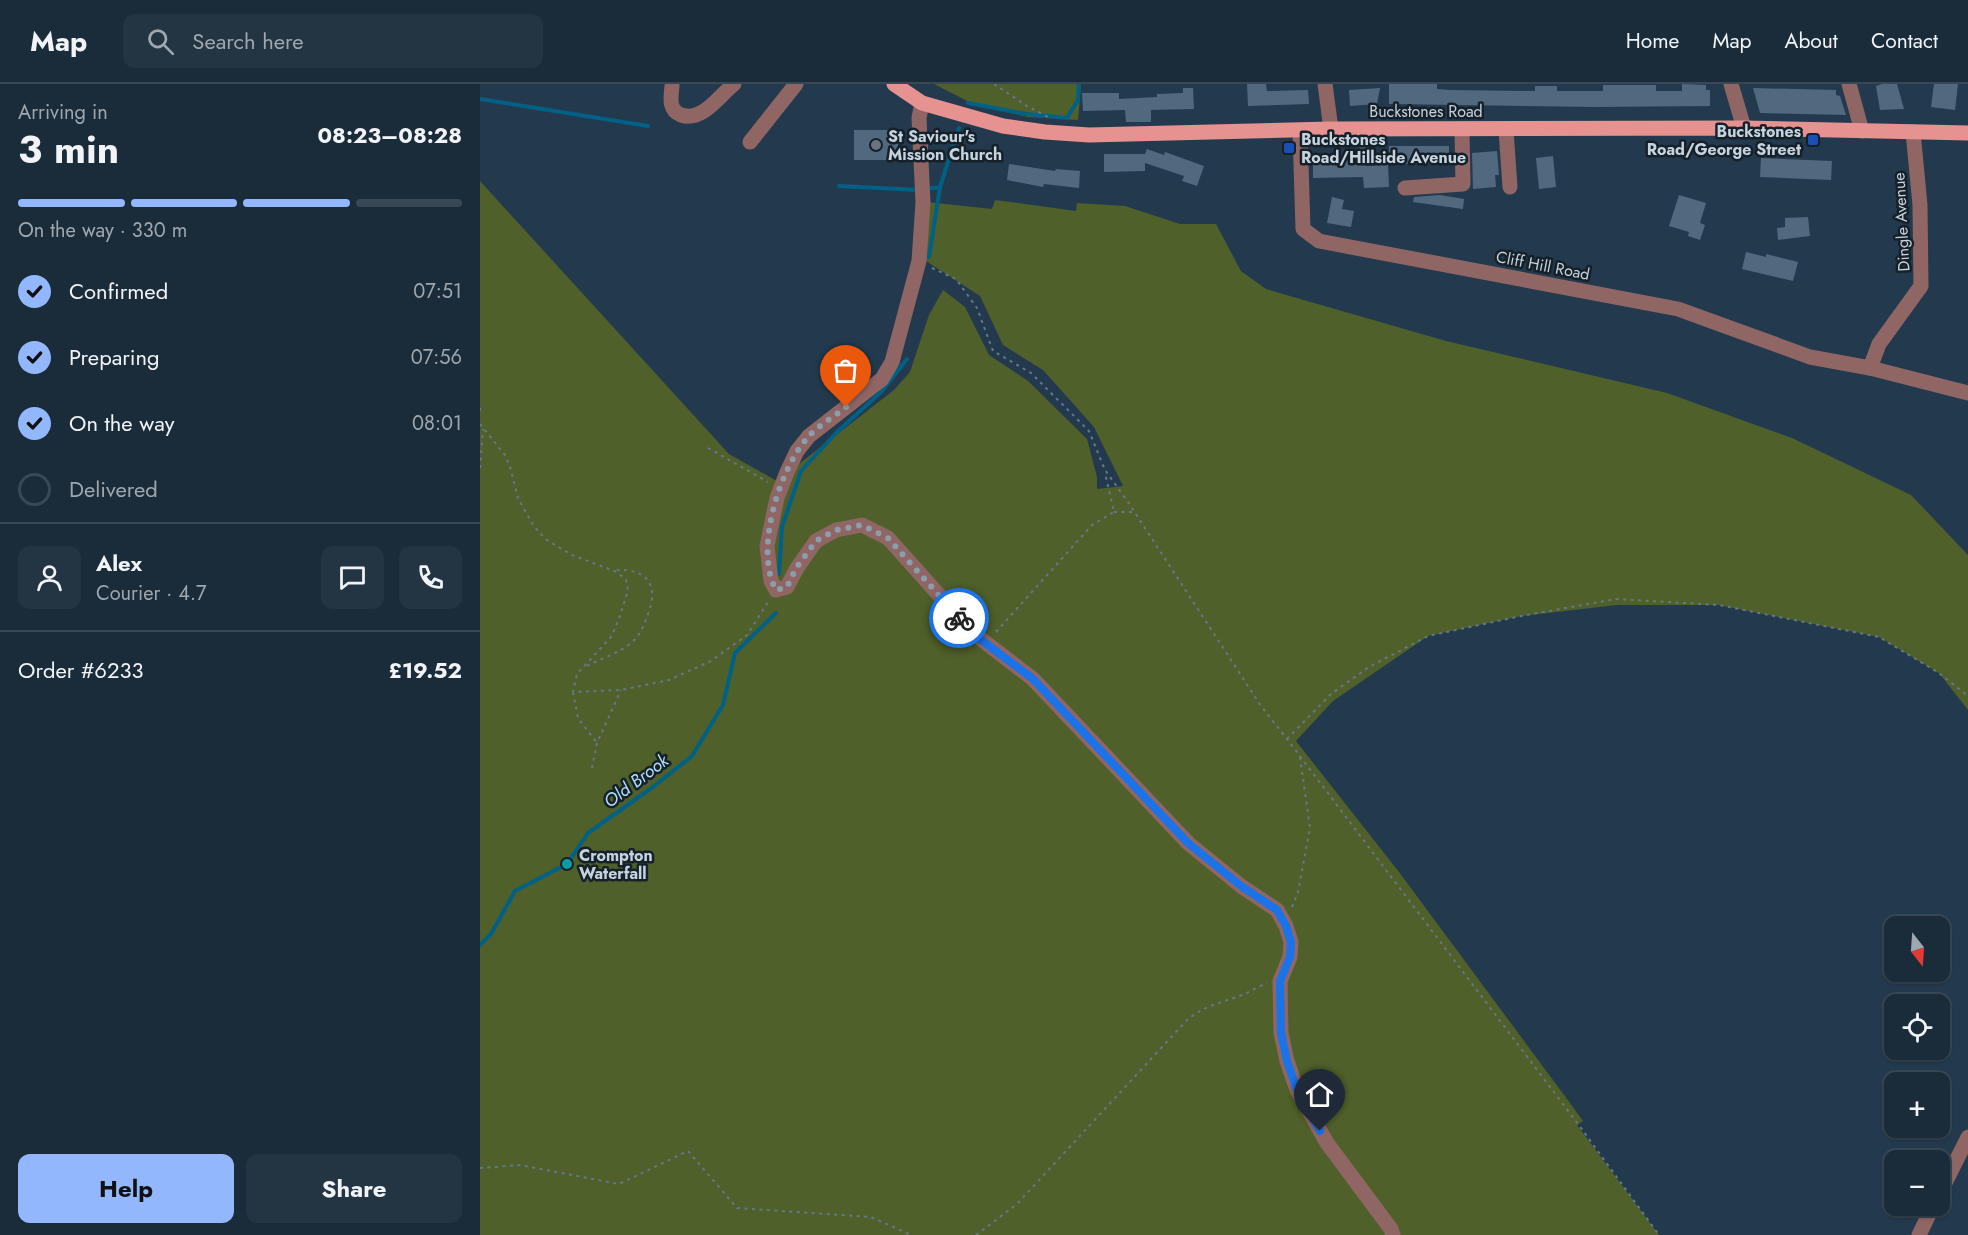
<!DOCTYPE html>
<html lang="en">
<head>
<meta charset="utf-8">
<style>
	body { margin:0; font-family:Jost,sans-serif; background:#233442; color:#f1f3f6; height:100vh; display:flex; flex-direction:column; font-size:22px; white-space:nowrap }
	* { box-sizing:border-box; margin:0 }
	p { font-size:20px; color:#9fa7af }
	.icon { flex:none; width:33px; height:33px; fill:none; stroke:currentColor; stroke-width:2; stroke-linecap:round; stroke-linejoin:round }
	.map { position:relative; flex:1; overflow:hidden }
	.sheet { display:flex; flex-direction:column; background:#1a2c3a; width:480px }
	.sheet>* { flex:none }
	.needle { width:39px; rotate:163deg }
	.controls { position:absolute; left:1404px; top:832px; display:grid; gap:12px }
	.controls a { display:grid; place-items:center; width:66px; height:66px; border-radius:12px; background:#1a2c3a; box-shadow:0 2px 4px #0004,0 0 0 2px #384854; font-size:30px }
	.pin { position:absolute; display:grid; place-items:center; width:51px; height:51px; color:#fff; margin:-62px -26px; border-radius:50% 50% 50% 0; rotate:-45deg; box-shadow:0 0 6px #0007 }
	.pin .icon { rotate:45deg }
	.courier { position:absolute; display:grid; place-items:center; width:60px; height:60px; margin:-30px; border:4px solid #1a73e8; border-radius:50%; background:#fff; color:#222; box-shadow:0 2px 8px #0007 }
	.head em { font-style:normal; font-weight:700 }
	.head div { display:flex; flex-direction:column-reverse }
	.head { display:flex; align-items:center; justify-content:space-between; height:102px; padding:0 18px }
	h1 { font-size:39px; font-weight:700; line-height:45px }
	.bar { display:grid; grid-template-columns:repeat(4,1fr); gap:9px 6px; align-content:center; height:72px; padding:0 18px }
	.bar i { height:8px; border-radius:4px; background:#384854 }
	.bar .current { background:#93b7fd }
	.bar p { grid-column:span 4 }
	.line { display:flex; align-items:center; gap:15px; padding:0 18px; border-top:2px solid #384854 }
	.line div { flex:1 }
	.round { display:grid; place-items:center; flex:none; width:63px; height:63px; border-radius:12px; background:#233442 }
	ol { padding:0 18px; list-style:none }
	li { display:flex; align-items:center; gap:18px; height:66px }
	li p { margin-inline-start:auto }
	li .icon { padding:6px; border-radius:50%; background:#93b7fd; color:#111; stroke-width:4 }
	li:last-child { color:#9fa7af }
	li i { width:33px; height:33px; border:3px solid #384854; border-radius:50% }
	.cta { display:flex; gap:12px; margin-top:auto; padding:12px 18px }
	.cta a { flex:1; height:69px; border-radius:12px; background:#93b7fd; color:#111; font-size:24px; font-weight:700; line-height:69px; text-align:center }
	.cta a+a { background:#233442; color:#f1f3f6 }
	header { display:flex; align-items:center; gap:36px; box-sizing:border-box; height:84px; padding:0 30px; background:#1a2c3a; border-bottom:2px solid #384854 }
	header strong { font-size:28px }
	nav { display:flex; gap:33px; margin-inline-start:auto; font-size:21px }
	.search { width:420px; height:54px; background:#233442; display:flex; align-items:center; gap:15px; box-sizing:border-box; padding:0 21px; border-radius:12px; color:#9fa7af; font-size:22px }
	main { display:flex; flex:1; min-height:0 }
	.map>svg:first-child { display:block }
	.green { fill:#4f602a }
	.lines { fill:none; stroke-linecap:round; stroke-linejoin:round }
	.stream { stroke:#006186; stroke-width:4 }
	.building { fill:#50697e }
	.path { stroke:#647888; stroke-width:2; stroke-dasharray:3 4.5; stroke-linecap:butt }
	.minor { stroke:#906665; stroke-width:15 }
	.major { stroke:#e69290; stroke-width:15 }
	.done { stroke:#8c9dac; stroke-width:6; stroke-dasharray:0 10.8 }
	.route { stroke:#1a73e8; stroke-width:8 }
	.transit-dot { fill:#1a4fb4; stroke:#162029; stroke-width:2 }
	.worship-dot { fill:#6b7280; stroke:#162029; stroke-width:2 }
	.culture-dot { fill:#0f9aa8; stroke:#162029; stroke-width:2 }
	.labels { text-anchor:middle; stroke-width:5; stroke-linejoin:round; paint-order:stroke }
	.street-label { font-size:16px; fill:#c5d3df; stroke:#162029 }
	.poi-label { font-size:16px; font-weight:bold; fill:#c5d3df; stroke:#162029; text-anchor:start }
	.water-label { font-size:18px; font-style:italic; fill:#afdef8; stroke:#162029 }
</style>
</head>
<body>
<header>
<strong>Map</strong>
<div class="search"><svg class="icon" aria-label="search" viewBox="0 0 24 24"><circle cx="10" cy="10" r="6"/><path d="M15 15l6 6"/></svg>Search here</div>
<nav><a>Home</a><a>Map</a><a>About</a><a>Contact</a></nav>
</header>
<main>
<section class="sheet">
<div class="head"><div><h1>3 min</h1><p>Arriving in</p></div><em>08:23–08:28</em></div>
<div class="bar"><i class="current"></i><i class="current"></i><i class="current"></i><i></i><p>On the way · 330 m</p></div>
<ol>
<li><svg class="icon" aria-label="check" viewBox="0 0 24 24"><path d="M5 12l5 5 9-10"/></svg>Confirmed<p>07:51</p></li>
<li><svg class="icon" aria-label="check" viewBox="0 0 24 24"><path d="M5 12l5 5 9-10"/></svg>Preparing<p>07:56</p></li>
<li><svg class="icon" aria-label="check" viewBox="0 0 24 24"><path d="M5 12l5 5 9-10"/></svg>On the way<p>08:01</p></li>
<li><i></i>Delivered</li>
</ol>
<div class="line" style="height:108px"><a class="round"><svg class="icon" aria-label="person" viewBox="0 0 24 24"><circle cx="12" cy="8" r="4"/><path d="M4 21q1-7 8-7t8 7"/></svg></a><div><b>Alex</b><p>Courier · 4.7</p></div><a class="round"><svg class="icon" aria-label="chat" viewBox="0 0 24 24"><path d="M4 5h16v11H9l-5 4z"/></svg></a><a class="round"><svg class="icon" aria-label="phone" viewBox="0 0 24 24"><path d="M5 4h4l2 5-3 2q2 4 5 5l2-3 5 2v4C11 20 4 13 5 4z"/></svg></a></div>
<div class="line" style="height:78px"><div>Order #6233</div><b>£19.52</b></div>
<div class="cta"><a>Help</a><a>Share</a></div>
</section>
<div class="map">
<svg width="1488" height="1151" viewBox="0 0 1488 1151">
	<rect width="100%" height="100%" fill="#233a4e"/>
	<!-- green -->
	<g class="green">
		<path d="M454,0H601L598,36L548,33L495,21Z"/>
		<path d="M0,97L249,370L297,397L414,306L430,288L449,231L463,206L485,223L509,271L548,297L607,355L617,393V405L643,402L614,343L563,286L523,261L500,212L443,175L447,118L512,125L515,116L596,127L597,119L645,122L700,140H736L761,187L786,205L966,257L1187,309L1312,354L1431,411L1488,471V626L1459,589L1399,553L1239,521H1137L1041,532L948,552L853,617L816,657L919,788L1087,1015L1103,1037L1097,1041L1179,1151H0Z"/>
	</g>
	<g class="lines">
		<!-- stream -->
		<g class="stream">
			<path d="M0,15L168,42"/>
			<path d="M488,19L546,30L587,34L598,16L599,0"/>
			<path d="M359,102L439,106"/>
			<path d="M446,105L460,103"/>
			<path d="M449,173L460,103L479,44"/>
			<path d="M299,490L302,443L321,387L356,349L401,308L427,275"/>
			<path d="M0,861L11,850L35,807L87,780L108,749L173,703L212,672L243,621L255,569L296,529"/>
		</g>
	</g>
	<!-- building -->
	<g class="building">
		<path d="M767,0H786L787,7L828,6L829,20L768,22Z"/>
		<path d="M909,0H957V5L969,6L1055,7V2H1077V7H1123V1H1176V7H1202V0L1226,1V6H1230V22L1114,23L909,20Z"/>
		<path d="M1402,0H1417L1424,25L1400,26L1396,2Z"/>
		<path d="M1454,0H1478L1475,26L1451,23Z"/>
		<path d="M703,4H713L714,25L671,26V38H646L645,26L603,27L602,9H639V15L677,13V10L703,9Z"/>
		<path d="M900,4L897,20L870,22L869,6Z"/>
		<path d="M1273,4L1356,6V11L1360,12L1366,31L1280,29Z"/>
		<rect x="374" y="46" width="44" height="30"/>
		<path d="M880,61H890L886,82L908,81L909,103L884,104L883,93L833,94V77L877,76Z"/>
		<rect x="909" y="62" width="60" height="18"/>
		<path d="M667,65L684,71L685,68L724,82L717,102L702,97L704,92L665,79V87L624,88V70H665Z"/>
		<path d="M1017,67L1019,91H1015L1016,103L993,105L992,69Z"/>
		<path d="M1073,72L1076,103L1059,105L1056,74Z"/>
		<path d="M1281,74L1352,77L1351,96L1280,93Z"/>
		<path d="M529,80L575,87L576,85L600,87L599,104L564,100L563,103L527,96Z"/>
		<path d="M960,111L984,115L983,125L933,118L934,113Z"/>
		<path d="M1199,111L1226,119L1220,139L1225,141L1220,156L1208,152L1209,148L1189,142Z"/>
		<path d="M852,113L864,116L862,125L874,127L871,143L847,139Z"/>
		<path d="M1328,133L1330,152L1298,156L1297,144L1305,143V134Z"/>
		<path d="M1266,168L1286,173V170L1318,178L1313,197L1262,185Z"/>
	</g>
	<g class="lines">
		<!-- path -->
		<g class="path">
			<path d="M514,0L547,22L568,33"/>
			<path d="M452,184L476,195L497,224L513,267L551,289L609,347L625,386L650,421L781,622L807,655L1098,1040L1179,1151"/>
			<path d="M0,324V328"/>
			<path d="M0,340L25,371L30,383L38,414L53,441L65,455L92,471L137,488L146,496L148,506L139,535L131,553L97,590L93,608L141,606L189,596L231,577L267,551L288,518"/>
			<path d="M228,364L288,398"/>
			<path d="M0,384L3,345"/>
			<path d="M634,428H655"/>
			<path d="M516,548L612,441L634,428L625,389"/>
			<path d="M107,582C122,574 143,568 155,555C161,549 165,539 168,530C179,502 168,485 137,486"/>
			<path d="M93,608L98,634L117,659"/>
			<path d="M807,655L851,610L889,583L948,552L1041,532L1136,515L1239,521L1399,553L1459,589L1488,612"/>
			<path d="M112,684L117,659L141,606"/>
			<path d="M812,823L818,808L830,744L820,673"/>
			<path d="M0,1084L40,1081L139,1100L208,1067L257,1124L391,1133L431,1151"/>
			<path d="M496,1151L537,1120L707,936C725,921 744,918 765,910C772,906 780,902 787,899"/>
		</g>
		<!-- minor -->
		<g class="minor">
			<path d="M845,0L851,45"/>
			<path d="M1251,0L1264,44"/>
			<path d="M1369,0L1382,47"/>
			<path d="M192,2C191,13 188,26 201,31C223,38 239,12 254,0"/>
			<path d="M442,19L439,34L443,118L439,177L412,278L402,295L329,352L317,367L307,388L297,414L287,462L291,497L296,506L307,503L317,484L336,457L356,446L382,441L408,454L492,548L553,595L708,759L761,802L797,826L806,842L811,858L810,873L800,897L801,949L807,977L817,1006L847,1059L911,1145L913,1151"/>
			<path d="M1026,46L1030,103"/>
			<path d="M820,47L823,145L839,157L1198,225L1330,273L1390,284L1488,309"/>
			<path d="M270,58L316,0"/>
			<path d="M925,104L983,100L982,46"/>
			<path d="M1390,284L1399,260L1441,202L1440,121L1433,48"/>
			<path d="M1460,1109L1488,1053"/>
			<path d="M1439,1151L1453,1122"/>
		</g>
		<!-- major -->
		<path class="major" d="M414,0L442,19L523,42L565,48L609,51L851,45L1264,44L1488,49"/>
	</g>
	<g class="lines">
		<!-- done -->
		<path class="done" d="M366,323C354,333 339,341 329,352C299,384 274,467 296,506L307,503L316,484L336,457L356,446L382,441L408,454L479,534"/>
		<!-- route -->
		<path class="route" d="M479,534L492,549L553,595L708,759L761,802L797,826L806,842L811,858L810,873L800,897L801,949L807,977L817,1006L840,1047"/>
	</g>
	<!-- markers -->
	<g class="transit-dot">
		<rect x="1327" y="50" width="12" height="12" rx="3"/>
		<rect x="803" y="58" width="12" height="12" rx="3"/>
	</g>
	<circle class="worship-dot" cx="396" cy="61" r="6"/>
	<circle class="culture-dot" cx="87" cy="780" r="6"/>
	<g class="labels">
		<!-- street labels -->
		<g class="street-label">
			<text x="946" y="33">Buckstones Road</text>
			<text transform="translate(1421 138) rotate(-93)" y="6">Dingle Avenue</text>
			<text transform="translate(1063 181) rotate(11)" y="6">Cliff Hill Road</text>
		</g>
		<!-- poi labels -->
		<g class="poi-label">
			<text x="1321" y="53" text-anchor="end">Buckstones<tspan x="1321" dy="18">Road/George Street</tspan></text>
			<text x="408" y="58">St Saviour's<tspan x="408" dy="18">Mission Church</tspan></text>
			<text x="821" y="61">Buckstones<tspan x="821" dy="18">Road/Hillside Avenue</tspan></text>
			<text x="99" y="777">Crompton<tspan x="99" dy="18">Waterfall</tspan></text>
		</g>
		<!-- water labels -->
		<g class="water-label">
			<text transform="translate(156 697) rotate(-37)" y="6">Old Brook</text>
		</g>
	</g>
</svg>
<div class="controls">
<a><svg class="needle" viewBox="-14 -14 28 28"><path d="M0-13l5 13h-10z" fill="#e53935"/><path d="M0 13l5-13h-10z" fill="#9fa7af"/></svg></a>
<a><svg class="icon" aria-label="locate" viewBox="0 0 24 24"><circle cx="12" cy="12" r="6"/><path d="M12 2v4M12 18v4M2 12h4M18 12h4"/></svg></a>
<a>+</a>
<a>−</a>
</div>
<div class="pin" style="left:366px;top:323px;background:#ea580c"><svg class="icon" aria-label="bag" viewBox="0 0 24 24"><path d="M5 8h14l-1 12H6zM9 8a3 3 0 0 1 6 0"/></svg></div>
<div class="pin" style="left:840px;top:1047px;background:#1f2937"><svg class="icon" aria-label="home" viewBox="0 0 24 24"><path d="M3 11l9-7 9 7M6 9v11h12V9"/></svg></div>
<div class="courier" style="left:479px;top:534px"><svg class="icon" aria-label="bike" viewBox="0 0 24 24"><circle cx="6" cy="16" r="4"/><circle cx="18" cy="16" r="4"/><path d="M6 16l4-8h5l3 8M10 8l3 8H6M13 5h3"/></svg></div>
</div>
</main>
</body>
</html>
